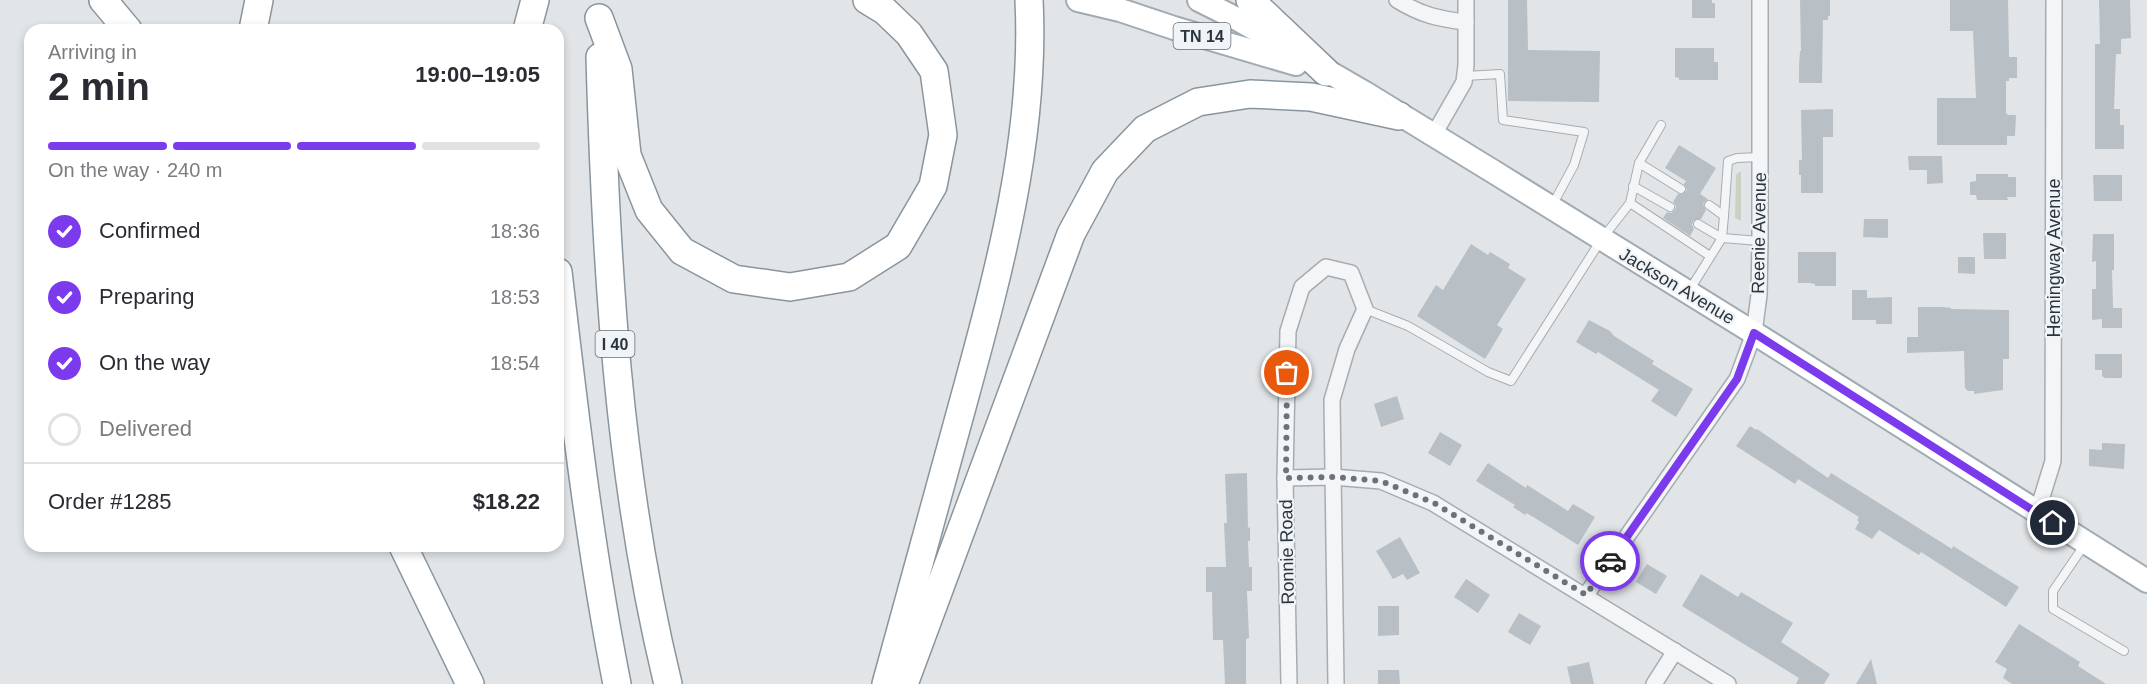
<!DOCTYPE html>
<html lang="en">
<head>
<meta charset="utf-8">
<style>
	body { margin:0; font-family:Arial,sans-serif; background:#f2f2f3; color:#2b2b33; height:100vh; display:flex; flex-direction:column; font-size:22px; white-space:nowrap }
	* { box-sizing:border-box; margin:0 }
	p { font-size:20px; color:#7c7c81 }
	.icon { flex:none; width:33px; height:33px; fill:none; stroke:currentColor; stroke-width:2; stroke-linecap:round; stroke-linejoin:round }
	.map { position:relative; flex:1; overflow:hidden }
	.panel { position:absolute; left:24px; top:24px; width:540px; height:528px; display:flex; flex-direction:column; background:#fff; border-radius:18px; box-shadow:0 3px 9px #0003 }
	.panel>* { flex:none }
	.pin { position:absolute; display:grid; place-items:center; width:51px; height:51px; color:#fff; margin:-26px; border:3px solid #fff; border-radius:50%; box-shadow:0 2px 6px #0007 }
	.courier { position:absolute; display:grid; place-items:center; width:60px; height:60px; margin:-30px; border:4px solid #7c3aed; border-radius:50%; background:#fff; color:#222; box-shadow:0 2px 8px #0007 }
	.headline em { font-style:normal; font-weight:600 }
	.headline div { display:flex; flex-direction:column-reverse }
	.headline { display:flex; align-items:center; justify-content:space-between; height:102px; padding:0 24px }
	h1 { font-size:39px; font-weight:600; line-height:45px }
	.bar { display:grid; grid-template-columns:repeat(4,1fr); gap:9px 6px; align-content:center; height:72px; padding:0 24px }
	.bar i { height:8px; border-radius:4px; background:#e1e1e2 }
	.bar .on { background:#7c3aed }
	.bar p { grid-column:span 4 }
	.line { display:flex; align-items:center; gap:15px; padding:0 24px; border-top:2px solid #e1e1e2 }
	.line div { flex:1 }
	ol { padding:0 24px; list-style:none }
	li { display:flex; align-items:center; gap:18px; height:66px }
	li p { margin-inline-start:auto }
	li .icon { padding:6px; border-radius:50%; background:#7c3aed; color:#fff; stroke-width:4 }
	li:last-child { color:#7c7c81 }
	li i { width:33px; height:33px; border:3px solid #e1e1e2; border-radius:50% }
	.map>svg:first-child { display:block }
	.green { fill:#c9d2c2 }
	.building { fill:#b8bfc5 }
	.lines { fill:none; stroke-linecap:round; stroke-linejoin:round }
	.service-casing { stroke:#a6adb2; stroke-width:10 }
	.minor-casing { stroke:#a6adb2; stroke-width:18 }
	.primary-casing { stroke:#a1abb3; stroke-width:26 }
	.motorway-casing { stroke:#89959e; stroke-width:30 }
	.service { stroke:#f3f5f7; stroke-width:8 }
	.minor { stroke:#f3f5f7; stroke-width:15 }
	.primary { stroke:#fff; stroke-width:22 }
	.motorway { stroke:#fff; stroke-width:27 }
	.done { stroke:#6a737a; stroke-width:6; stroke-dasharray:0 10.8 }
	.route { stroke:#7c3aed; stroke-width:8 }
	.labels { text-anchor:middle; stroke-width:4.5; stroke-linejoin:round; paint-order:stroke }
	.shield { fill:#f0f4f6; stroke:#656e76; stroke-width:1.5 }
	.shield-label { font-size:16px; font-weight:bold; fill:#2a353f }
	.street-label { font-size:18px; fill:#2a353f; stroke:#f0f4f6 }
</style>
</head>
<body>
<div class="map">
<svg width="2147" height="684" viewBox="0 0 2147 684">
	<rect width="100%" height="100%" fill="#e1e5e8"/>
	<!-- green -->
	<path class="green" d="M1739,172H1741V221L1735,218L1736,175Z"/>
	<!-- building -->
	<g class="building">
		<path d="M1508,0H1527L1528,50L1600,51L1599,102L1508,101Z"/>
		<path d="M1692,0H1712V3H1715V18H1692Z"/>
		<path d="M1800,0H1830V16H1828V20H1823L1822,83H1799V66L1800,51H1801Z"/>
		<path d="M1950,0H2008L2009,57H2017V78H2009V81H2006V113L2008,115H2016L2015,136H2007V145H1937V98H1976L1973,31H1950Z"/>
		<path d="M2099,0H2130L2131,38L2121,39V54H2116L2114,109H2120V125H2124V149H2095V44H2100Z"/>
		<path d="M1675,48H1714V62H1718V80H1679V78L1675,77Z"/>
		<path d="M1833,109V137H1823V193H1801V175H1799V160H1802L1801,110Z"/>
		<path d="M1679,145L1716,168L1700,194L1708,199L1703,204L1706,210L1701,219L1693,221L1692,225L1694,229L1690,236L1663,218L1667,212L1671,213L1675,210L1676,206L1673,202L1678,194H1683L1687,190L1684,184L1686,181L1665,168Z"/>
		<path d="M1908,156H1942L1943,183L1927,184V170H1909Z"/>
		<path d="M1976,174H2008V177H2016V197H2007L2008,200H1977L1976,195H1970V182L1976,181Z"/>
		<path d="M2093,175H2122V201H2094Z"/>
		<path d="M1864,219H1888V238L1863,237Z"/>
		<path d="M1983,233H2006V259H1984Z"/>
		<path d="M2093,234H2114V270H2112L2113,308H2122V328H2102V319L2092,320V289H2096V261L2092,262Z"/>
		<path d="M1471,244L1488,255L1490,252L1510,264L1508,268L1526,279L1497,325L1503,329L1485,359L1417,316L1436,285L1443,290Z"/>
		<path d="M1798,252H1836V286H1815V284L1810,283H1798Z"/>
		<path d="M1958,257H1975V274L1958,273Z"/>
		<path d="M1852,290H1867V298L1892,297V324H1876V320H1852Z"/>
		<path d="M1918,307H1943L1951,308V309L2009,310V359H2003V390L1974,394V391H1968L1965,388L1964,351L1907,353V337H1918Z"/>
		<path d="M1589,320L1610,331L1614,336L1654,361L1652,364L1693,389L1676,417L1651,401L1659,390L1598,352L1596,354L1576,342Z"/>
		<path d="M2095,354H2122V378H2105L2102,376V370H2095Z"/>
		<path d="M1397,396L1404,419L1381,427L1374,404Z"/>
		<path d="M1750,426L1756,430L1757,429L1828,478L1831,473L1952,549L1953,546L2019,587L2006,607L1921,552L1919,555L1879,530L1872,539L1855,529L1859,522L1857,520L1859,517L1798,479L1795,484L1736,446Z"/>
		<path d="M1440,432L1462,445L1450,466L1428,453Z"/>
		<path d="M2102,443L2125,444L2124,469L2089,466V449L2102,450Z"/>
		<path d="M1488,463L1526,488L1527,485L1568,511L1573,504L1595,517L1578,545L1535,518L1526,513L1525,515L1513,507L1515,505L1476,481Z"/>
		<path d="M1247,473L1248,528L1250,527V541H1248L1249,567H1252V591H1247L1249,638L1246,639V684H1225L1223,640H1213L1212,592H1206V567H1226L1224,523H1227L1225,474Z"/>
		<path d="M1400,537L1420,573L1407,580L1403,574L1393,579L1376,551Z"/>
		<path d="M1647,564L1667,576L1656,594L1636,582Z"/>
		<path d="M1701,574L1738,597L1741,592L1793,623L1781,642L1830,674L1824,684H1796L1799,678L1682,606Z"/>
		<path d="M1466,579L1490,595L1478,613L1454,597Z"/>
		<path d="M1378,606H1399V635L1378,636Z"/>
		<path d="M1519,613L1541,626L1530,645L1508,632Z"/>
		<path d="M2019,624L2080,662L2078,666L2106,684H2012L2003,678L2007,669L1995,662Z"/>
		<path d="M1871,659L1877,684H1856Z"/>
		<path d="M1589,662L1594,684H1571L1567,667Z"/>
		<path d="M1378,670H1399L1400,684H1378Z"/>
	</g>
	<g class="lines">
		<defs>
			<g id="service">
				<path d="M1465,76L1500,74L1503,120L1584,132L1574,165L1553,204"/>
				<path d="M1639,163L1661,125"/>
				<path d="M1633,186L1670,207"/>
				<path d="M1630,203L1710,256"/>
				<path d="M1709,205L1724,216L1722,238L1760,241"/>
				<path d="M1724,216L1728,161L1737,158L1760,157"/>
				<path d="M1689,291L1722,238L1698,224"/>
				<path d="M1365,309L1408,326L1488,372L1511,381L1601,240L1630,203L1639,163L1681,189"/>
				<path d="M2085,544L2053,591V609L2124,651"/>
			</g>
			<g id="minor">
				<path d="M1397,0C1421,15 1439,19 1466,22"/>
				<path d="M1433,136L1464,82L1466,65V0"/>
				<path d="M1285,478L1333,477L1381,481L1433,503L1728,684"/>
				<path d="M2037,513L2053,461L2054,0"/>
				<path d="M1586,595L1737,379L1754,333L1759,295L1760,241V0"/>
				<path d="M1289,684L1285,478L1288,331L1302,287L1326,267L1351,273L1365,309L1347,349L1332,400L1336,684"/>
				<path d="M1654,684L1675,651"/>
			</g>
			<g id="primary">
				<path d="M1078,0L1120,10L1174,28L1296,64"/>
				<path d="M1199,0L1239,20L1365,93L1494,172L1754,333L2147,581"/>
			</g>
			<g id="motorway">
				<path d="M103,0L128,30"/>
				<path d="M1250,0L1326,72"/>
				<path d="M599,18L618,69L627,155L649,210L682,251L734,279L790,287L849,277L898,246L933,186L943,135L934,71L909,34L885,11L867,0"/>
				<path d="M253,30L259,0"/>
				<path d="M527,30L535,0"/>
				<path d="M600,57C606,267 618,479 668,684"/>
				<path d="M558,272C574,410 590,548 617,684"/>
				<path d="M403,546L470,684"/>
				<path d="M886,684C911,592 937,499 962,407C998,275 1036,138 1029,0"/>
				<path d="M904,684L1071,234L1105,171L1145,129L1198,102L1250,94L1311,97L1399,116"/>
			</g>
		</defs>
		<!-- service casing -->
		<use href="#service" class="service-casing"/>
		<!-- minor casing -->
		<use href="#minor" class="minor-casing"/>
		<!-- primary casing -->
		<use href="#primary" class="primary-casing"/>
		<!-- motorway casing -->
		<use href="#motorway" class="motorway-casing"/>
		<!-- service -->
		<use href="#service" class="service"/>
		<!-- minor -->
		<use href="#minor" class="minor"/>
		<!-- primary -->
		<use href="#primary" class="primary"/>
		<!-- motorway -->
		<use href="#motorway" class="motorway"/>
	</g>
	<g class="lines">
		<!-- done -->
		<path class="done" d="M1287,373L1286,478L1333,477L1381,481L1434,503L1586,595L1610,561"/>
		<!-- route -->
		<path class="route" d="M1610,561L1737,379L1754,333L2053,523"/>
	</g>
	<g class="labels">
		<!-- shield labels -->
		<g class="shield">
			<rect x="1173.5" y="23" width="57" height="26" rx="4.5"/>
			<rect x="595.5" y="331" width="39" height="26" rx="4.5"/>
		</g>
		<g class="shield-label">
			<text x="1202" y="42">TN 14</text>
			<text x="615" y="350">I 40</text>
		</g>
		<!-- street labels -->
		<g class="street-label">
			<text transform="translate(1759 233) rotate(-89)" y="6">Reenie Avenue</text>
			<text transform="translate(2054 258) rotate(-90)" y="6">Hemingway Avenue</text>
			<text transform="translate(1677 286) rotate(31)" y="6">Jackson Avenue</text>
			<text transform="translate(1287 552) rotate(-91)" y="6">Ronnie Road</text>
		</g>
	</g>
</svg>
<div class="pin" style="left:1287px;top:373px;background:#ea580c"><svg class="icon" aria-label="bag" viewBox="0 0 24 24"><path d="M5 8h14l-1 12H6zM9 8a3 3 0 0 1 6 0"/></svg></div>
<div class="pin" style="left:2053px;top:523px;background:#1f2937"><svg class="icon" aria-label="home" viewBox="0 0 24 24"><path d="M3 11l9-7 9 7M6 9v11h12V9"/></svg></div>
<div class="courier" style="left:1610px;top:561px"><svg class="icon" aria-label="car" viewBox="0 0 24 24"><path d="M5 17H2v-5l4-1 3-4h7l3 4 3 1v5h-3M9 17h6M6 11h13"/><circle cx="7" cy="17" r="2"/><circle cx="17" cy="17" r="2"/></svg></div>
<section class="panel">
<div class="headline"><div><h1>2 min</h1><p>Arriving in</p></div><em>19:00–19:05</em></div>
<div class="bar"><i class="on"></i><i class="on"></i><i class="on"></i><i></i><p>On the way · 240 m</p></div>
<ol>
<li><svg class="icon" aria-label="check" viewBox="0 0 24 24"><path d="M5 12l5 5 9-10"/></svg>Confirmed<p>18:36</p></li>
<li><svg class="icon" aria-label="check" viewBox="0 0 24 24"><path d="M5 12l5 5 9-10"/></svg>Preparing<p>18:53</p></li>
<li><svg class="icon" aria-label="check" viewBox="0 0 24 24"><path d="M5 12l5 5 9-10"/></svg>On the way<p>18:54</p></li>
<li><i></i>Delivered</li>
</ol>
<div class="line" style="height:78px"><div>Order #1285</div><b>$18.22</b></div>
</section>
</div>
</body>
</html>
